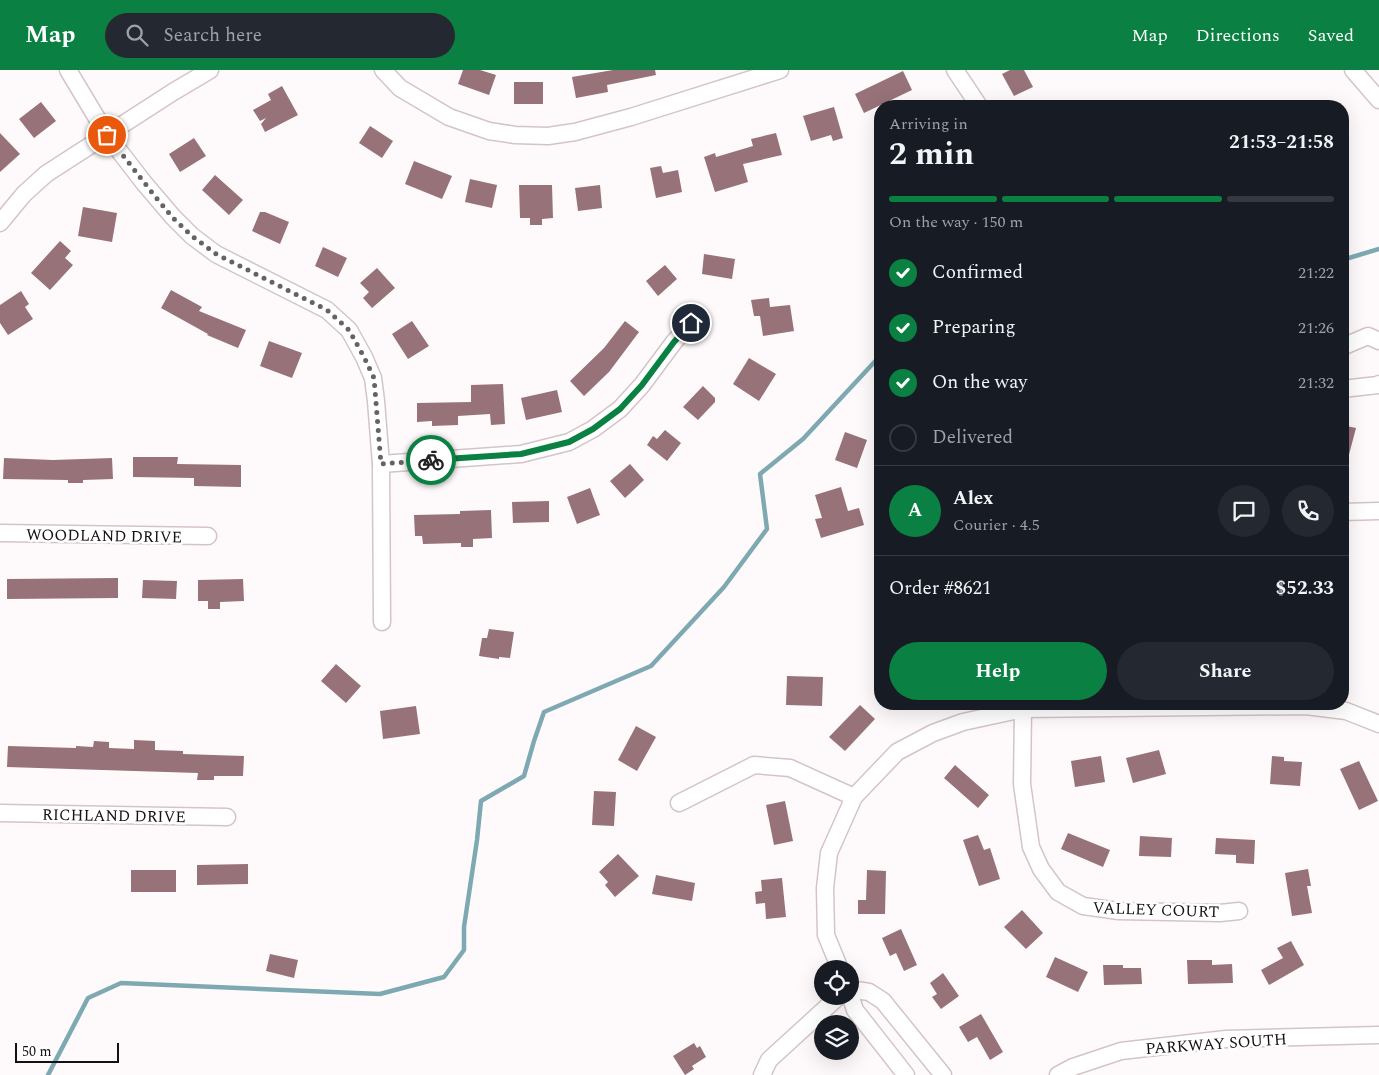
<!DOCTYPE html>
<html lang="en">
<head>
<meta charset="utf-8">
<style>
	body { margin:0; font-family:Spectral,serif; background:#242831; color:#f1f3f6; height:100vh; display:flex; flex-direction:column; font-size:19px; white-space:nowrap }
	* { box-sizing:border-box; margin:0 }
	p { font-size:16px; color:#9ea1a6 }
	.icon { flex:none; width:28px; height:28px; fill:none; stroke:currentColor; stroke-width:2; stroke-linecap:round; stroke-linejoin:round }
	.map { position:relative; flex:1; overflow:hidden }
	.details { position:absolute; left:874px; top:30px; width:475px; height:610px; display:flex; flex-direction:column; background:#171b24; border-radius:20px; box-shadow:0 5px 20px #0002 }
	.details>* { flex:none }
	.fabs { position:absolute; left:814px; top:890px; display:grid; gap:10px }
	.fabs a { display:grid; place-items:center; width:45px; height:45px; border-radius:50%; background:#171b24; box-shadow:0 5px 20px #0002; font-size:25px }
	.scale { position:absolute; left:15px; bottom:12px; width:104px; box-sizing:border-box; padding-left:5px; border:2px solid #151011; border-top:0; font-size:14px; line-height:18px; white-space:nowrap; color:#151011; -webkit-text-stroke:4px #fff; paint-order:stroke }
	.pin { position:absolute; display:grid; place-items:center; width:42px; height:42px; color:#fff; margin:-21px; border:2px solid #fff; border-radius:50%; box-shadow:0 1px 5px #0007 }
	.courier { position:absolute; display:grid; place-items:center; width:50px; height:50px; margin:-25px; border:4px solid #0b8043; border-radius:50%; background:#fff; color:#222; box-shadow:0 1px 6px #0007 }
	.headline em { font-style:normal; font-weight:700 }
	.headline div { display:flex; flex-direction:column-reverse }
	.headline { display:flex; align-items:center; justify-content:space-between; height:85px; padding:0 15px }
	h1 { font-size:32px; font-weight:700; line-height:38px }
	.bar { display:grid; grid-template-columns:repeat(4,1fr); gap:8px 5px; align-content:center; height:60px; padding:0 15px }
	.bar i { height:6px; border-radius:4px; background:#363941 }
	.bar .current { background:#0b8043 }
	.bar p { grid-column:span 4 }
	.line { display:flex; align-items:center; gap:12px; padding:0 15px; border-top:1px solid #363941 }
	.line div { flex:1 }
	.round { display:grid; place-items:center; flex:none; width:52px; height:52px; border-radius:26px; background:#242831 }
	ol { padding:0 15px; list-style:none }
	li { display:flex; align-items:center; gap:15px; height:55px }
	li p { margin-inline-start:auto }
	li .icon { padding:5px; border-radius:50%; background:#0b8043; color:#fff; stroke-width:4 }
	li:last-child { color:#9ea1a6 }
	li i { width:28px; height:28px; border:2px solid #363941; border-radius:50% }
	.cta { display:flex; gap:10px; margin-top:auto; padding:10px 15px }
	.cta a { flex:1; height:58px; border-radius:30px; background:#0b8043; color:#fff; font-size:20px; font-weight:700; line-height:58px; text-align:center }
	.cta a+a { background:#242831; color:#f1f3f6 }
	header { display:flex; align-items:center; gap:30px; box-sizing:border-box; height:70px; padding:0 25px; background:#0b8043; color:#fff }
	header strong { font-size:24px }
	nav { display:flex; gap:28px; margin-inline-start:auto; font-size:18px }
	.search { width:350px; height:45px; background:#242831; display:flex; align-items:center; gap:12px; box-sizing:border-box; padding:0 18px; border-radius:28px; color:#9ea1a6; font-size:19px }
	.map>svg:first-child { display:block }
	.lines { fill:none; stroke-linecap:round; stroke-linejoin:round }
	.stream { stroke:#7ea9b2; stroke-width:4.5 }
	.building { fill:#977278 }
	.minor-casing { stroke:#d5c4c6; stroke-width:19 }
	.minor { stroke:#fff; stroke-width:16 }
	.done { stroke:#676263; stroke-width:5; stroke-dasharray:0 9 }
	.route { stroke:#0b8043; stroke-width:6 }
	.labels { text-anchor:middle; stroke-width:5; stroke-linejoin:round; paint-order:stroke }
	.street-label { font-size:16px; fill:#151011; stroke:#fff }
</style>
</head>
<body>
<header>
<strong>Map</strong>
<div class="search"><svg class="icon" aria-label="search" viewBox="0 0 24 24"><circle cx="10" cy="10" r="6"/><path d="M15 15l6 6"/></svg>Search here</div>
<nav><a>Map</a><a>Directions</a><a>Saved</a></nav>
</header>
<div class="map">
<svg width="1379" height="1005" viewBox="0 0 1379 1005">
	<rect width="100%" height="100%" fill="#fefafb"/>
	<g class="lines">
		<!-- stream -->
		<g class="stream">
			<path d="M1342,190L1379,179"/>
			<path d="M48,1005L88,928L121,913L380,924L444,907L464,880V857L477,770L481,731L524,706L534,671L544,642L651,596L724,517L767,459L760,404L803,369L880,286"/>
		</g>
	</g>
	<!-- building -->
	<g class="building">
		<path d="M463,0H480L496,5L489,25L458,14Z"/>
		<path d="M613,0H655L656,5L607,15L608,22L576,28L572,7Z"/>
		<path d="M1010,0H1024L1033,17L1014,26L1002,4Z"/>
		<path d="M903,1L912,20L864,43L855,24Z"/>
		<rect x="514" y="12" width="29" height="22"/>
		<path d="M282,16L298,45L265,62L261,54L266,48L260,51L253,40L271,30L268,24Z"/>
		<path d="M41,32L56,51L34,68L19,49Z"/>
		<path d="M834,37L843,68L833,71L831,65L811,71L803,46Z"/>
		<path d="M370,56L393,71L382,88L359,73Z"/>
		<path d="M0,63L20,84L0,102Z"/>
		<path d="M776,63L782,85L743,94L748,112L715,122L704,87L715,83L716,87L753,76L751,69Z"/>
		<path d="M194,68L206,86L180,102L169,84Z"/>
		<path d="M414,91L452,106L442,129L405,114Z"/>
		<path d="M661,96L663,103L678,100L682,122L656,128L650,98Z"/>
		<path d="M215,105L243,130L229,145L202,120Z"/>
		<path d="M470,109L497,115L492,138L465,132Z"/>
		<path d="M519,115H552L553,148L542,149V155H530V148H520Z"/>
		<path d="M600,115L602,138L578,141L575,118Z"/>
		<path d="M83,137L117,143L112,172L78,166Z"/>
		<path d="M260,142H265L289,152L280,174L252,161Z"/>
		<path d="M60,171L71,181L65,188L73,195L50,220L31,203Z"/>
		<path d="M323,177L347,188L338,207L315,196Z"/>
		<path d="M704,184L735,189L732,209L702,204Z"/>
		<path d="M665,195L677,209L658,226L646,211Z"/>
		<path d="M377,198L395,218L372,238L363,228L369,222L360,213Z"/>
		<path d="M171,220L202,237L199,241L246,260L238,278L207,265L208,264L161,238Z"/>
		<path d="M21,221L29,234L25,237L33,249L8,265L0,253V235Z"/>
		<path d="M769,228L770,237L790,235L794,261L763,266L760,246H754L751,230Z"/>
		<path d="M412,251L429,276L408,289L392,264Z"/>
		<path d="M625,251L639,262L609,302L584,326L570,311L604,278Z"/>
		<path d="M269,271L302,283L292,308L260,296Z"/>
		<path d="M749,288L776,304L759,331L733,314Z"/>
		<path d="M503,314L505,354L491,355L490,344L458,346V355L432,356V351L417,352V333L471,332V315Z"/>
		<path d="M703,316L715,328V332L698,350L683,337Z"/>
		<path d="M557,320L562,342L526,350L521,328Z"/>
		<path d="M1342,355L1356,358L1346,396L1342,395Z"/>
		<path d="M665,360L681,373L667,391L647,375L653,366L657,369Z"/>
		<path d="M845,362L867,370L857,398L835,390Z"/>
		<path d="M133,387H178L177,394L241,395V417L194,416V408L133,407Z"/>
		<path d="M4,388L53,390L112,388L113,409L83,410V413H68V410L3,409Z"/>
		<path d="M630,394L644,410L625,428L610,411Z"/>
		<path d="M841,417L848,441L859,438L864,455L821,468L815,449L822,448L815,425Z"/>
		<path d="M590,418L600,445L577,454L567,427Z"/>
		<path d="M549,431V452L513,453L512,432Z"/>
		<path d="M491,440L492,468L473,469V477H461V473L423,474L422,466H415L414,445L460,444V441Z"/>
		<path d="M118,508V528L7,529V509Z"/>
		<path d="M243,509L244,531L220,532V539H208V531H198V510Z"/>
		<path d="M143,510L177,511L176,529L142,528Z"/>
		<path d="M489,559L514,562L510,588L499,587V589L479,586L482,568H487Z"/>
		<path d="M336,594L361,616L346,633L321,611Z"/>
		<path d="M787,606L823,607L822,636L786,635Z"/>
		<path d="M860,635L875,649L845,681L829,667Z"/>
		<path d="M416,636L420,664L383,669L380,641Z"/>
		<path d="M636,656L656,667L637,701L618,690Z"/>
		<path d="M134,670L155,671V680L183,681V684L244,686L243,706H214V710H197L198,703L7,697L8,676L76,678V676L93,677L94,671L109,672V678L134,679Z"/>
		<path d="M1159,680L1166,704L1133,713L1126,688Z"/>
		<path d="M1101,686L1105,712L1075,717L1071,691Z"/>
		<path d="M1272,686L1284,687V691L1302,692L1300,716L1270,714Z"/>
		<path d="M1359,691L1378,731L1359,740L1340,699Z"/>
		<path d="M955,695L989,725L978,738L944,708Z"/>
		<path d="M594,721L616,722L614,756L592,755Z"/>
		<path d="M785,731L793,771L774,775L766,735Z"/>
		<path d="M1068,763L1110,780L1103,797L1061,779Z"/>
		<path d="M978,765L984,780L990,778L1000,809L979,816L963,770Z"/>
		<path d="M1140,766L1172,768L1171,787L1139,786Z"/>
		<path d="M1216,768L1255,770L1254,794L1236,793V785L1215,784Z"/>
		<path d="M618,784L639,806L615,827L605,815L608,812L599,802Z"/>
		<path d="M248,794V814L197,815V795Z"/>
		<path d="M1308,799L1311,816H1307L1312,843L1292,846L1285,803Z"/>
		<rect x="131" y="800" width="45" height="22"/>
		<path d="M867,800L886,801L885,844H858V830H866Z"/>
		<path d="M656,805L695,813L692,831L652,824Z"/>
		<path d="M782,808L786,847L766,849L765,833L756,834L755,822L762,821L761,810Z"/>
		<path d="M1022,840L1043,863L1026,879L1004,857Z"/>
		<path d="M901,859L917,895L904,901L896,883L890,886L882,868Z"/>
		<path d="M1291,871L1304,895L1269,915L1261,900L1283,888L1277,878Z"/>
		<path d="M270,884L298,890L294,908L266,901Z"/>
		<path d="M1055,887L1088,902L1078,922L1046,907Z"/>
		<path d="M1187,890H1212V895L1232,894L1233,913L1188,914Z"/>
		<path d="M1103,895H1123V898H1141L1142,914L1104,915Z"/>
		<path d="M943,903L959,926L941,939L932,927L937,924L930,913Z"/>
		<path d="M981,944L1003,982L990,990L977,967L968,972L959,957Z"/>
		<path d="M694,973L697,978L700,976L706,987L692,996L694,999L685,1005L673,986Z"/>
	</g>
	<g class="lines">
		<defs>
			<g id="minor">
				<path d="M68,0L107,65L144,113L173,147L192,166L216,184L327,240L349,260L364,287L373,308L376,331L381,394L382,552"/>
				<path d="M383,0L400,18L449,47L489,61L515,65L548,66L575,62L631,47L780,0"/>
				<path d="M955,0L979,36"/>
				<path d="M1353,0L1379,30"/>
				<path d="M0,153L24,124L46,104L173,22L210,0"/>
				<path d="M1342,277L1368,266L1379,271"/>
				<path d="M1342,319L1378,315L1379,314"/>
				<path d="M381,394L521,384L569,372L593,359L620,339L642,315L674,272L691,253"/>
				<path d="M1342,442L1379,441"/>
				<path d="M0,463L208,466"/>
				<path d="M1023,639L1022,714L1031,777L1041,799L1058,822L1083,836L1119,841L1220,843L1239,841"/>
				<path d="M679,733L754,695L790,698L854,727"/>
				<path d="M0,743L227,747"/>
				<path d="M840,899L826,865L825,818L829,783L854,727L897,682L933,663L963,652L1023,639L1306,636L1346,641L1379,654"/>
				<path d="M850,919L869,922L883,931L943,1005"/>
				<path d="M850,925L855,940L906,1005"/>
				<path d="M762,1005L769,990L839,926"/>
				<path d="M1058,1005L1073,997L1121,981L1226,969L1379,965"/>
			</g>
		</defs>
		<!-- minor casing -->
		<use href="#minor" class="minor-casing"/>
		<!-- minor -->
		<use href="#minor" class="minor"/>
	</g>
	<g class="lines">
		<!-- done -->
		<path class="done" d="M107,65L154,125L173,148L192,166L216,184L327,240L349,260L364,287L374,308L381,394L431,390"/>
		<!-- route -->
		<path class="route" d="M431,390L521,384L569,372L593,359L620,339L642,315L674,272L691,253"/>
	</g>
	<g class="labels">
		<!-- street labels -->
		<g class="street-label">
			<text transform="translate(104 465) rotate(1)" y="6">WOODLAND DRIVE</text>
			<text transform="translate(114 745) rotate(1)" y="6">RICHLAND DRIVE</text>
			<text transform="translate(1156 839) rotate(2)" y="6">VALLEY COURT</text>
			<text transform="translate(1216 973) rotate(-4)" y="6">PARKWAY SOUTH</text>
		</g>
	</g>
</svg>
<div class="fabs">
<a><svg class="icon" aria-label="locate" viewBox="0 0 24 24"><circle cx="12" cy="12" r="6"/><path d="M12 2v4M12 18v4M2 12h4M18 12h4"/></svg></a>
<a><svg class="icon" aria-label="layers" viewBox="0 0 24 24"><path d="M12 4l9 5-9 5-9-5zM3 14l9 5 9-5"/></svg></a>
</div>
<div class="scale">50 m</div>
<div class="pin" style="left:107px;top:65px;background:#ea580c"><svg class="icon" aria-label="bag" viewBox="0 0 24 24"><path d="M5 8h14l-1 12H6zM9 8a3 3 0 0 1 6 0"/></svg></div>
<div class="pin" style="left:691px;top:253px;background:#1f2937"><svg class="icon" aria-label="home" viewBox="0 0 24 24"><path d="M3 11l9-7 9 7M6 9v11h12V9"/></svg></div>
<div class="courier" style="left:431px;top:390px"><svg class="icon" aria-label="bike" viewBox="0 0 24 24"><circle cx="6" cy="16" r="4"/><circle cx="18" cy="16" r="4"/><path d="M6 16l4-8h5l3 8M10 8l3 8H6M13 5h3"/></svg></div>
<section class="details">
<div class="headline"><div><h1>2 min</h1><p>Arriving in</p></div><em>21:53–21:58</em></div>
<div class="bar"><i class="current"></i><i class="current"></i><i class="current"></i><i></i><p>On the way · 150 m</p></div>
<ol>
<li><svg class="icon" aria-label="check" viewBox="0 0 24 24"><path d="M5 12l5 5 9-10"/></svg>Confirmed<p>21:22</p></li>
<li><svg class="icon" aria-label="check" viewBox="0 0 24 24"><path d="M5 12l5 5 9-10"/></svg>Preparing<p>21:26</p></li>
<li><svg class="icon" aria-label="check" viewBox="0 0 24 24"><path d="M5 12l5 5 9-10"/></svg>On the way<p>21:32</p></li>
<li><i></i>Delivered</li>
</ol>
<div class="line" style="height:90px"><b class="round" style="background:#0b8043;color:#fff">A</b><div><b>Alex</b><p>Courier · 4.5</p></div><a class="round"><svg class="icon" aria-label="chat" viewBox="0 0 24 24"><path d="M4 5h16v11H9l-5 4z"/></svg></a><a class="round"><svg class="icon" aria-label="phone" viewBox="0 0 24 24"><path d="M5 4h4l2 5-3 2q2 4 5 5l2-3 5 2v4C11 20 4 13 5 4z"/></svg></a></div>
<div class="line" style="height:65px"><div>Order #8621</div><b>$52.33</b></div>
<div class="cta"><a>Help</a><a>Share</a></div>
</section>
</div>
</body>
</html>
